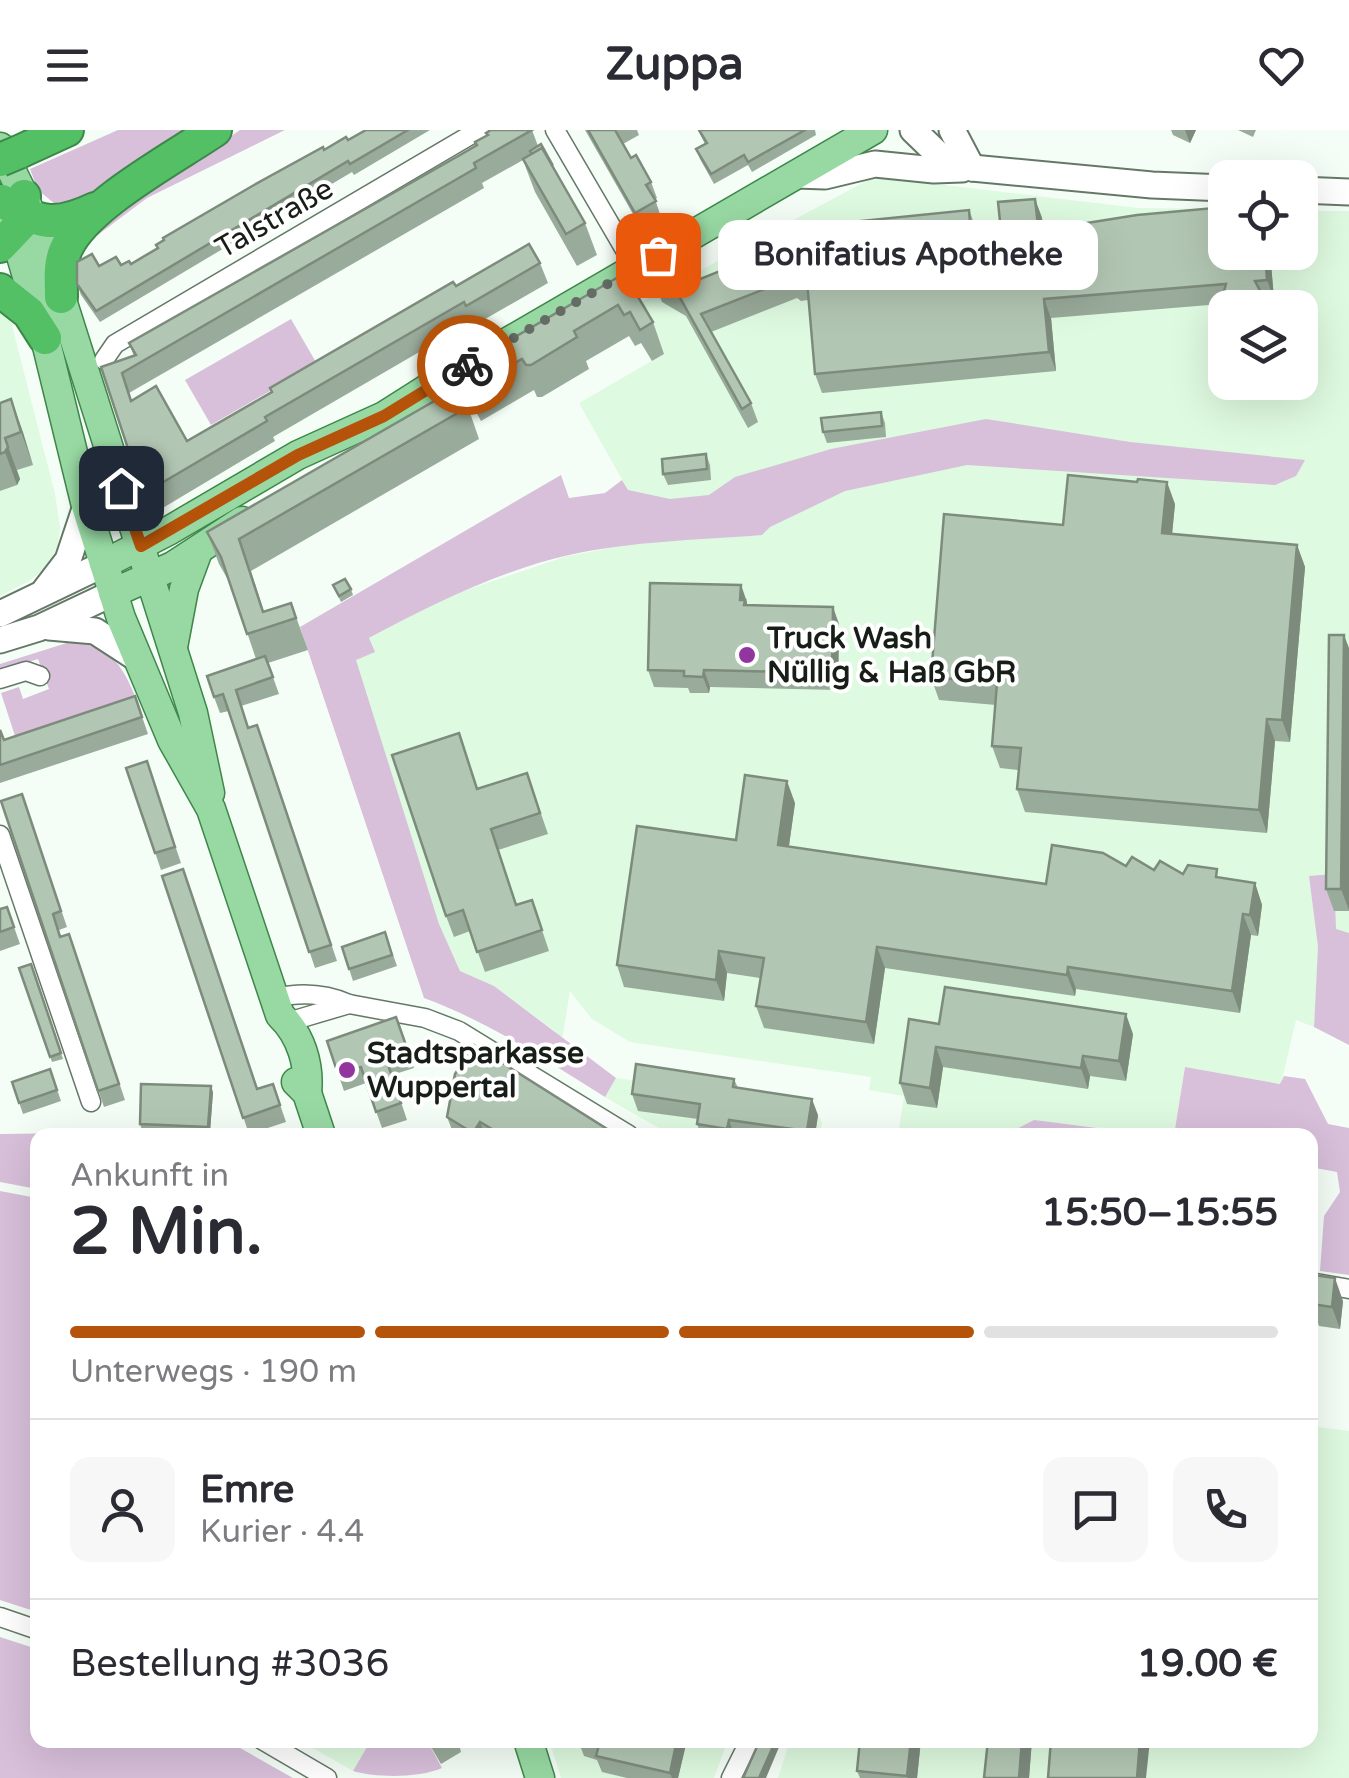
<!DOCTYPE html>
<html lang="de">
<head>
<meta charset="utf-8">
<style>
	body { margin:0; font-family:"Varela Round",sans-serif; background:#f7f7f7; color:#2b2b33; height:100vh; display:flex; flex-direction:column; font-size:38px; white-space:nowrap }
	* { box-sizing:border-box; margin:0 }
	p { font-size:32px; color:#7c7c81 }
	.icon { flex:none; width:55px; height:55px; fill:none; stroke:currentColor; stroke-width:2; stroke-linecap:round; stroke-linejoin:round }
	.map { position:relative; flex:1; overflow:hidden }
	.panel { position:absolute; left:30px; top:998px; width:1288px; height:620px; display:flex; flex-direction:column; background:#fff; border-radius:20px; box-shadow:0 10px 40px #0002 }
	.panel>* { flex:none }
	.controls { position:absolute; left:1208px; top:30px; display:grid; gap:20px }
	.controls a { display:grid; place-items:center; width:110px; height:110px; border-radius:20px; background:#fff; box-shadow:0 10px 40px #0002; font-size:50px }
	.pin { position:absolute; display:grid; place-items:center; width:85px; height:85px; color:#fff; margin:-42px; border-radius:20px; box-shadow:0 5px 15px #0006 }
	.courier { position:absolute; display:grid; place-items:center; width:100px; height:100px; margin:-50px; border:8px solid #b45309; border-radius:50%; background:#fff; color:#222; box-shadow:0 2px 12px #0007 }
	.bubble { position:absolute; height:70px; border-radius:20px; background:#fff; box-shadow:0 10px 40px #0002; font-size:32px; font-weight:700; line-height:70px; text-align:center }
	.head em { font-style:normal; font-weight:700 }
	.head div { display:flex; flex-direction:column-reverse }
	.head { display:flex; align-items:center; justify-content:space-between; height:170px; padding:0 40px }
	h1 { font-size:65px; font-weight:700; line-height:75px }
	.bar { display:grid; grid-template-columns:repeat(4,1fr); gap:15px 10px; align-content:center; height:120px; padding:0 40px }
	.bar i { height:12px; border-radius:8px; background:#e1e1e2 }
	.bar .current { background:#b45309 }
	.bar p { grid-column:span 4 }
	.line { display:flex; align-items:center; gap:25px; padding:0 40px; border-top:2px solid #e1e1e2 }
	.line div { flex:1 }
	.round { display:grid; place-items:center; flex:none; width:105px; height:105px; border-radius:20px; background:#f7f7f7 }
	header { display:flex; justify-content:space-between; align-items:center; height:130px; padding:0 40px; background:#fff; font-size:45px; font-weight:700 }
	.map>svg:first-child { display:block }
	.built { fill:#defae0; fill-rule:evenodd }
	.green { fill:#d8bfda }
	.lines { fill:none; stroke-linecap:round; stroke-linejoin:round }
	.street-casing { stroke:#657867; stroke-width:21 }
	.secondary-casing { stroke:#657867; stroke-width:29 }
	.primary-casing { stroke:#3e874a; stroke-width:31 }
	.highway-casing { stroke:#3e874a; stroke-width:36 }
	.street { stroke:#fff; stroke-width:18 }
	.secondary { stroke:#fff; stroke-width:25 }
	.primary { stroke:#98d9a3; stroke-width:28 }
	.highway { stroke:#53c065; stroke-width:32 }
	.highway-bridge-casing { stroke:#3e874a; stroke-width:36; stroke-linecap:butt }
	.highway-bridge { stroke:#53c065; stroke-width:32 }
	.wall { fill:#99ab9a }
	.shaded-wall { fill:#7d8b7d }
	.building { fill:#b2c7b3; stroke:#7d8b7d; stroke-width:2.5 }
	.done { stroke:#656c65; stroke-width:10; stroke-dasharray:0 18 }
	.route { stroke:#b45309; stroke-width:12 }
	.poi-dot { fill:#93359e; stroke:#fff; stroke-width:4 }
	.labels { text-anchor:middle; stroke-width:8; stroke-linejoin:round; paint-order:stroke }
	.street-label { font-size:30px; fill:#171e17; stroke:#fff }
	.poi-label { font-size:30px; font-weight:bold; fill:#171e17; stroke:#fff; text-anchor:start }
</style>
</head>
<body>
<header><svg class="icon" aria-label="menu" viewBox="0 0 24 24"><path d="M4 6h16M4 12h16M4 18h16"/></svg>Zuppa<svg class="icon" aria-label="heart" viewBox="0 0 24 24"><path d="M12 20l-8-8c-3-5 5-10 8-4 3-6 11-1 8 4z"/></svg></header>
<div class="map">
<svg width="1349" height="1648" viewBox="0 0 1349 1648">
	<rect width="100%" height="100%" fill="#f5fef6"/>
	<!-- built -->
	<g class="built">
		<path d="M886,48L1138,78L1225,79V122H1300V81H1349V803L1336,800L1309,746L1318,817L1314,897L1296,890L1281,954L1185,937L1174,1005L1034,991L1005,1005H898L904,966L869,960L871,947L630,912L592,889L570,861L562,910L555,901L494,856L460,841L439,794L355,529L375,522L368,509L443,468L567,426L611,418L628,360L579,273L664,224L636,175L868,50ZM1225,178H1300V252H1225Z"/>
		<path d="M0,175L9,184L55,364L60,397L58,415L47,437L29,451L0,466Z"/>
		<path d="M616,948L806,975L816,982L822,992L820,1005H679L655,996L605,967Z"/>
		<path d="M1310,1296L1349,1301V1648H778L790,1610H1310Z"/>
		<path d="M299,1610H371L353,1641Z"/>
		<path d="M549,1610H728L714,1648H561Z"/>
	</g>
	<!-- green -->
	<g class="green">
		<path d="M118,0H190L109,55L83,68L55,74L38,60L30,39Z"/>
		<path d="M240,0H285L147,68L83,116L106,91Z"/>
		<path d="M291,189L317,234L211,295L185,250Z"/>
		<path d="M986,289L1130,312L1305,330L1296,346L1275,355L967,335L845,361L770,397L762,405C699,410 632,411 569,425C499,441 432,474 369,508L375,522L356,530L439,794L460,841L494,856L616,948L605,967C546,930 489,892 424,868L300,497L561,345L569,368L605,363L622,350L628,360L670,369L709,365L735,347L831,319Z"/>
		<path d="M73,511C114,518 123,537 138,573L17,612L1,563L19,557L23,569L49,559L38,529L0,541V534Z"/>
		<path d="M1334,744L1336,799L1349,803V915L1314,897L1318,817L1309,746Z"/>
		<path d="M1185,937L1280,954L1284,946L1305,949L1328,994L1349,998V1145L1320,1141L1324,1086L1340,1062L1337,1042L1310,1037V1005H1174Z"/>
		<path d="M1034,990L1153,1005H1005Z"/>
		<path d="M77,1003L115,1005H38L37,1059L0,1052V1004Z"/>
		<path d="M0,1061L37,1068V1482L0,1470Z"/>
		<path d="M0,1507L37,1519L38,1610H226L293,1648H0Z"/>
		<path d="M371,1610H434L429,1614L442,1638C419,1648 377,1648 353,1641Z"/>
	</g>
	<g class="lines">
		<defs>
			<g id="street">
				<path d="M555,0L635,137"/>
				<path d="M104,230L115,214L479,0"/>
				<path d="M0,549L26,541L40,546"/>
				<path d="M0,705L91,972"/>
				<path d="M275,868C301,862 324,863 349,874L288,892"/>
				<path d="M349,874L425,888L459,901L629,1005"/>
				<path d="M1310,1152L1349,1159"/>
				<path d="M0,1487L38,1500"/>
				<path d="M262,1610L327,1648"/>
				<path d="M731,1648L750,1610"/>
			</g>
			<g id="secondary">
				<path d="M913,0L943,29L972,38L1152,55L1225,58"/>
				<path d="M952,0L972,38"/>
				<path d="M796,45L825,46L875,34L934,40L962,39"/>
				<path d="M1300,60L1349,62"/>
				<path d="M45,460L68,430L86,376"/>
				<path d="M0,484L104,434"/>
				<path d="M49,497L95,501L135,527"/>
				<path d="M0,510L39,498L113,463"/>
			</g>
			<g id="primary">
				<path d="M0,17L24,66L61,167L193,583L210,663"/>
				<path d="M9,85L45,208L86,376L121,488L172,610L211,679L280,885C301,905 310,935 307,963"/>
				<path d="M104,434L170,400L298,325L384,286L425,260L873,0"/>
				<path d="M113,463L173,436L242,391"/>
				<path d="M173,517L184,459L198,421"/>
				<path d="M296,952L307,963L321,1005"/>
				<path d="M528,1610L540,1648"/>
			</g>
			<g id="highway">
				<path d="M19,22L67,0"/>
				<path d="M2,71C39,94 55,98 95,79"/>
				<path d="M0,116L21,94L24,66"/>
				<path d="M0,160L29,183L45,208"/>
				<path d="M61,167C61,151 59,136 65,121C83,76 174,28 215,0"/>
			</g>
		</defs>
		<!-- street casing -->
		<use href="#street" class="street-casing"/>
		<!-- secondary casing -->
		<use href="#secondary" class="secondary-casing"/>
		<!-- primary casing -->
		<use href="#primary" class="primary-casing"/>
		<!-- highway casing -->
		<use href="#highway" class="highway-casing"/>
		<!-- street -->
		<use href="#street" class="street"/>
		<!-- secondary -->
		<use href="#secondary" class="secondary"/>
		<!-- primary -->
		<use href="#primary" class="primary"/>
		<!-- highway -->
		<use href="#highway" class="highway"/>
		<defs>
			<path id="highway-bridge" d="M0,30L19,22"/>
		</defs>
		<!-- highway-bridge casing -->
		<use href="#highway-bridge" class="highway-bridge-casing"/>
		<!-- highway-bridge -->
		<use href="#highway-bridge" class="highway-bridge"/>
	</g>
	<!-- wall -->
	<g class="wall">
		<path d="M366,0H430L354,45L352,42L100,192L81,165L77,154L99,136L131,134L324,20L348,10Z"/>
		<path d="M532,0L538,16L552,34L585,93L597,125L577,136L535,62L523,30L482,53L484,58L129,263L132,271L187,311L456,156L540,133L548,153L473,196L471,192L273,307L275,311L151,385L101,237L134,226L129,213L477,15Z"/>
		<path d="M585,0H637L639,5L623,14L631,28L651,52L657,68L655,69L661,87L641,98Z"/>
		<path d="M698,0H815L816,5L752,42L748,35L714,54L700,29L696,19L705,14Z"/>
		<path d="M1171,0H1196L1190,13L1173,5Z"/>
		<path d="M1238,0H1256L1253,7Z"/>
		<path d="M1035,69L1042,88L1043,96L1225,122H1270L1274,169L1225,178V191L1221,174L1051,188L1056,241L822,263L815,244L808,170L801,171L797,168L711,202L751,273L758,292L748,298L686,186L662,172L655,152L683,156L803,115L969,80L974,93L1000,91Z"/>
		<path d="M620,146L653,192L664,224L652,231L641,213L635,216L629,206L586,231L589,239L542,267H537L534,260L481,291L470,271L458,240Z"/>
		<path d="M11,269L33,335L17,340L20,349L17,355L0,361V273Z"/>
		<path d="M468,277L479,309L251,441L264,482L291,473L308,520L268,533L279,564L241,576L249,598L257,595L337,831L315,838L229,581L220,583L214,567L256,529L231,455L219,434L207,402Z"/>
		<path d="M881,282L885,293L886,307L827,313L823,302Z"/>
		<path d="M706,324L710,335L711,350L668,355L663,344Z"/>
		<path d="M1175,374L1172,404L1297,415L1305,437L1290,612L1275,611L1267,703L1025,682L1017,659L1019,640L1000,638L992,616L996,575L939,570L931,547L1063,395Z"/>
		<path d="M333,455L351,459L353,465L341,472Z"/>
		<path d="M741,455L747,475L839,494L838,560L710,557L709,563H690L688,558L654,557L648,540Z"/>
		<path d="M1349,518V781H1334L1326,759Z"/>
		<path d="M135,566L148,604L0,653V599L4,610Z"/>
		<path d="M147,631L181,733L161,740L126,638Z"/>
		<path d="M527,643L548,704L498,720L517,775L532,770L549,821L485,842L470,801L454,807L446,786L478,659Z"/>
		<path d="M22,664L67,797L59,800L61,806L69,804L125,970L104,977L1,671Z"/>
		<path d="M795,673L789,716L1046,754L1126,736L1255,753L1262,775L1258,806L1251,805L1240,883L1076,859L1075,866L885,838L874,914L764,898L756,876L760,848L727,843L724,871L624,857L617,835L736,710Z"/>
		<path d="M162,746L258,959L273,954L286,992L249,1004Z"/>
		<path d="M7,777L20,814L0,821V779Z"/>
		<path d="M385,802L397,836L353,851L342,817Z"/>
		<path d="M31,834L63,929L52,932L19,838Z"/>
		<path d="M396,887L414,938L392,945L407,990L382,998L366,953L344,961L327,911Z"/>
		<path d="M939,894L1133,904L1126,951L1090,946L1088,959L943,937L937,978L907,974L900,953Z"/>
		<path d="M50,939L61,971L23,984L12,952Z"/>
		<path d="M734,949L738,958L818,985L815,1005H701L697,994L698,989L638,981L632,964Z"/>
		<path d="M213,962L210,1002L142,1000L140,994Z"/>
		<path d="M447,987L615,1005H454Z"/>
		<path d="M1343,1171L1340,1199L1319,1196L1311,1174Z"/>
		<path d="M427,1610H472L459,1614L461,1622L441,1634Z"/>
		<path d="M578,1610H687L678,1648H627L602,1642L597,1630L584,1626Z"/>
		<path d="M860,1610H921L917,1648H860L857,1641Z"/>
		<path d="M947,1610H1032L1029,1648H984L987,1615L947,1612Z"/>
	</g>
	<!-- shaded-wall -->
	<g class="shaded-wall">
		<path d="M1185,0H1196L1190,13Z"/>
		<path d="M1035,69L1042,88L1045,115L1038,96Z"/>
		<path d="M1265,122H1270L1274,169L1267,150Z"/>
		<path d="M1044,169L1051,188L1056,241L1049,222Z"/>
		<path d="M11,269L23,302L33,335L21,302Z"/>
		<path d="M5,308L20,349L17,355L5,322Z"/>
		<path d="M1167,352L1175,374L1170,425L1162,403Z"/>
		<path d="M1297,415L1305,437L1290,612L1282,590Z"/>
		<path d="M741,455L747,472V481L740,470Z"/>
		<path d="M833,477L839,494L838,560L832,543Z"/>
		<path d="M1344,505L1349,518V780L1341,759Z"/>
		<path d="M704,540L710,557L709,563L703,547Z"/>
		<path d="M1267,589L1275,611L1267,703L1259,680Z"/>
		<path d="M787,651L795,673L786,736L778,715Z"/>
		<path d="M1255,753L1262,775L1258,806L1250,785Z"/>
		<path d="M1243,784L1251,805L1240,883L1232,861Z"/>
		<path d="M877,817L885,838L874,914L866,892Z"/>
		<path d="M719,821L727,843L724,871L716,850Z"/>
		<path d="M1068,837L1076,859L1075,866L1067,845Z"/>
		<path d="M1126,884L1133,904L1126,951L1119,931Z"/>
		<path d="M936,917L943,937L937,978L930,958Z"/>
		<path d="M1083,926L1090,946L1088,959L1081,938Z"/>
		<path d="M211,956L213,962L210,1002L208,997Z"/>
		<path d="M812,969L818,985L815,1005H809L807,1001Z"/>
		<path d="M729,990L734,1005H730L727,999Z"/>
		<path d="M480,992L485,1005H474L473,1003Z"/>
		<path d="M1335,1148L1343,1171L1340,1199L1332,1177Z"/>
		<path d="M677,1610H687L678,1648H672L670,1643Z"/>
		<path d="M776,1610H782L766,1648H759Z"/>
		<path d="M911,1610H921L917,1648H908L907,1646Z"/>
		<path d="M1022,1610H1032L1029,1648H1019Z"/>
		<path d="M1140,1610H1150L1146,1648H1137Z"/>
	</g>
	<!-- building -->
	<g class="building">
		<path d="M366,0H408L350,34L348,31L96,181L77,154V132L92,124L99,136L116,127L121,135L129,131L131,134L158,118L156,115L164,110L163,108L254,55L323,17L324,20L346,7L348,10Z"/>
		<path d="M491,0H532L474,33L476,38L122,243L131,271L156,256L187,311L272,262L270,258L453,152L456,156L529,114L540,133L466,176L464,172L265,287L267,291L143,364L101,237L136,225L129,213L460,25L477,15L475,12L488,5L486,3Z"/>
		<path d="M588,0H615L631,28L636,25L651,52L646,55L656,71L635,83Z"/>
		<path d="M699,0H805L748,32L744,25L711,44L696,19L707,13Z"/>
		<path d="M541,14L552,34H551L542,18L532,24L530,21Z"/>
		<path d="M542,18L585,93L566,104L523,29Z"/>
		<path d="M1035,69L1038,96H1068L1137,85L1225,77V122H1265L1267,150L1255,151L1267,174L1266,178H1225V187L1223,185L1221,172L1226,154L1044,169L1049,222L815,244L807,151L794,152L790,149L701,184L751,273L742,279L679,166L655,152L659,145L683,156L775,119L803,115L801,97L969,80L970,93L1000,91L998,72Z"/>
		<path d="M620,146L627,148L653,192L640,200L630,182L624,185L618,175L574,201L577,207L531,235H526L522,229L469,259L458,240Z"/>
		<path d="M457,258L468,277L239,409L263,482L291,473L296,488L247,504L221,427L207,402Z"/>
		<path d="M11,269L21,302L5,308L8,317L5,322L0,324V273Z"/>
		<path d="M881,282L882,296L823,302L821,288Z"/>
		<path d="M706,324L707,339L663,344L662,329Z"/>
		<path d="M1068,345L1137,352L1138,349L1167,352L1162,403L1297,415L1282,590L1267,589L1259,680L1017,659L1021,618L992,616L997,553L931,547L944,384L1063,395Z"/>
		<path d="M345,449L351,459L339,466L333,455Z"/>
		<path d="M650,453L741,455L740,470H745L744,475L833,477L832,543L704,540L703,547L684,546V541L648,540Z"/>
		<path d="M1329,505H1344L1341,759H1326Z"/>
		<path d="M265,526L273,547L236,560L248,598L257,595L331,815L309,822L223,564L214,567L207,546Z"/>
		<path d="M135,566L142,587L0,635V600L4,610Z"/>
		<path d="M459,603L477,659L527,643L540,683L491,699L516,775L532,770L542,800L477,822L463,780L446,786L392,625Z"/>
		<path d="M147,631L175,717L155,723L126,638Z"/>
		<path d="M745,645L787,651L778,715L1046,754L1052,715L1103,723L1126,736L1132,727L1154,740L1160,731L1183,744L1188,735L1217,739L1216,747L1255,753L1250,785L1243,784L1232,861L1068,837L1067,845L877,817L866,892L756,876L764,828L719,821L716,850L617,835L637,696L736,710Z"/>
		<path d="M22,664L61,781L53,784L60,807L69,804L119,954L98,961L1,671Z"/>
		<path d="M183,739L257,959L273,954L280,975L243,988L162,746Z"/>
		<path d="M7,777L14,797L0,802V779Z"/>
		<path d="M385,802L392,825L349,839L342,817Z"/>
		<path d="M31,834L61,923L50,927L19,838Z"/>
		<path d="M945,857L1126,884L1119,931L1083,926L1081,938L936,917L930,958L900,953L909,889L939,894Z"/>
		<path d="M396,887L408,921L386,929L401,973L376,982L361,937L338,944L327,911Z"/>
		<path d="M474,915L615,1004L614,1005H502L480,992L473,1003L447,987L455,944Z"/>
		<path d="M636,934L734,949L733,957L812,969L807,1001L729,990L727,999L697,994L700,974L632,964Z"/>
		<path d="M50,939L57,960L19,973L12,952Z"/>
		<path d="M141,954L211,956L208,997L140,994Z"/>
		<path d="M1314,1145L1335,1148L1332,1177L1311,1174Z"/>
		<path d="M578,1610H677L670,1643L596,1626L599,1615Z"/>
		<path d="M760,1610H776L759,1648H743Z"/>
		<path d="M860,1610H911L907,1646L857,1641Z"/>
		<path d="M988,1610H1022L1019,1648H984Z"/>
		<path d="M1051,1610H1140L1137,1648H1048Z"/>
	</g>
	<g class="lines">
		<!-- done -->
		<path class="done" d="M467,235L658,125"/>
		<!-- route -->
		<path class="route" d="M121,358L141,416L298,325L384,286L467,235"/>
	</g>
	<!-- markers -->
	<g class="poi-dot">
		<circle cx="747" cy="525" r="10"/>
		<circle cx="347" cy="940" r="10"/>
	</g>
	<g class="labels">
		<!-- street labels -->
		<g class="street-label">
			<text transform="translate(274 88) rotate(-30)" y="10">Talstraße</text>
		</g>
		<!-- poi labels -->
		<g class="poi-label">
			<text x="767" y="518">Truck Wash<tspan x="767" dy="34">Nüllig &amp; Haß GbR</tspan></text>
			<text x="367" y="933">Stadtsparkasse<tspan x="367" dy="34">Wuppertal</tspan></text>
		</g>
	</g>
</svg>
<div class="controls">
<a><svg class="icon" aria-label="locate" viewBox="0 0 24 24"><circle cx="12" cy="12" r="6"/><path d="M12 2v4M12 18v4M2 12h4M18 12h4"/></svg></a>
<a><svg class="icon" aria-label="layers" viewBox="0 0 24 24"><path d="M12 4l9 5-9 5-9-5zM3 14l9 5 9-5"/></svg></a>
</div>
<div class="pin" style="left:658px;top:125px;background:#ea580c"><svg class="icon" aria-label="bag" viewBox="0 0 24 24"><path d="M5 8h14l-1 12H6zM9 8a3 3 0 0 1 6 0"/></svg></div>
<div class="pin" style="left:121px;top:358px;background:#1f2937"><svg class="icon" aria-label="home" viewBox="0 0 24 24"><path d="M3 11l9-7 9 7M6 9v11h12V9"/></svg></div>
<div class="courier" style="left:467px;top:235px"><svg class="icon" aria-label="bike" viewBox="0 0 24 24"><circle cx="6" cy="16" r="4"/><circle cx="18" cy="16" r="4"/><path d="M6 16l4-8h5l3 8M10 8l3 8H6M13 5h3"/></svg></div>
<div class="bubble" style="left:718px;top:90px;width:380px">Bonifatius Apotheke</div>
<section class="panel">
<div class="head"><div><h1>2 Min.</h1><p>Ankunft in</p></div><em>15:50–15:55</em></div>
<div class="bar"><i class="current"></i><i class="current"></i><i class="current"></i><i></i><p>Unterwegs · 190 m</p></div>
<div class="line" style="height:180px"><a class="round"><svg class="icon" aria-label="person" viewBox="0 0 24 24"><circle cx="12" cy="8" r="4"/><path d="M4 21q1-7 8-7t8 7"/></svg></a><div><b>Emre</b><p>Kurier · 4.4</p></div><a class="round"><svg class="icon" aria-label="chat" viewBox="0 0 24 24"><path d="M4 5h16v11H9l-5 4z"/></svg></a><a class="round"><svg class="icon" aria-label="phone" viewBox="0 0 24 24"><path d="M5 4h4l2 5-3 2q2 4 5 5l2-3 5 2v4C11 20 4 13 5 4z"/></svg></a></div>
<div class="line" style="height:130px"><div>Bestellung #3036</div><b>19.00 €</b></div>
</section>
</div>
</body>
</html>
